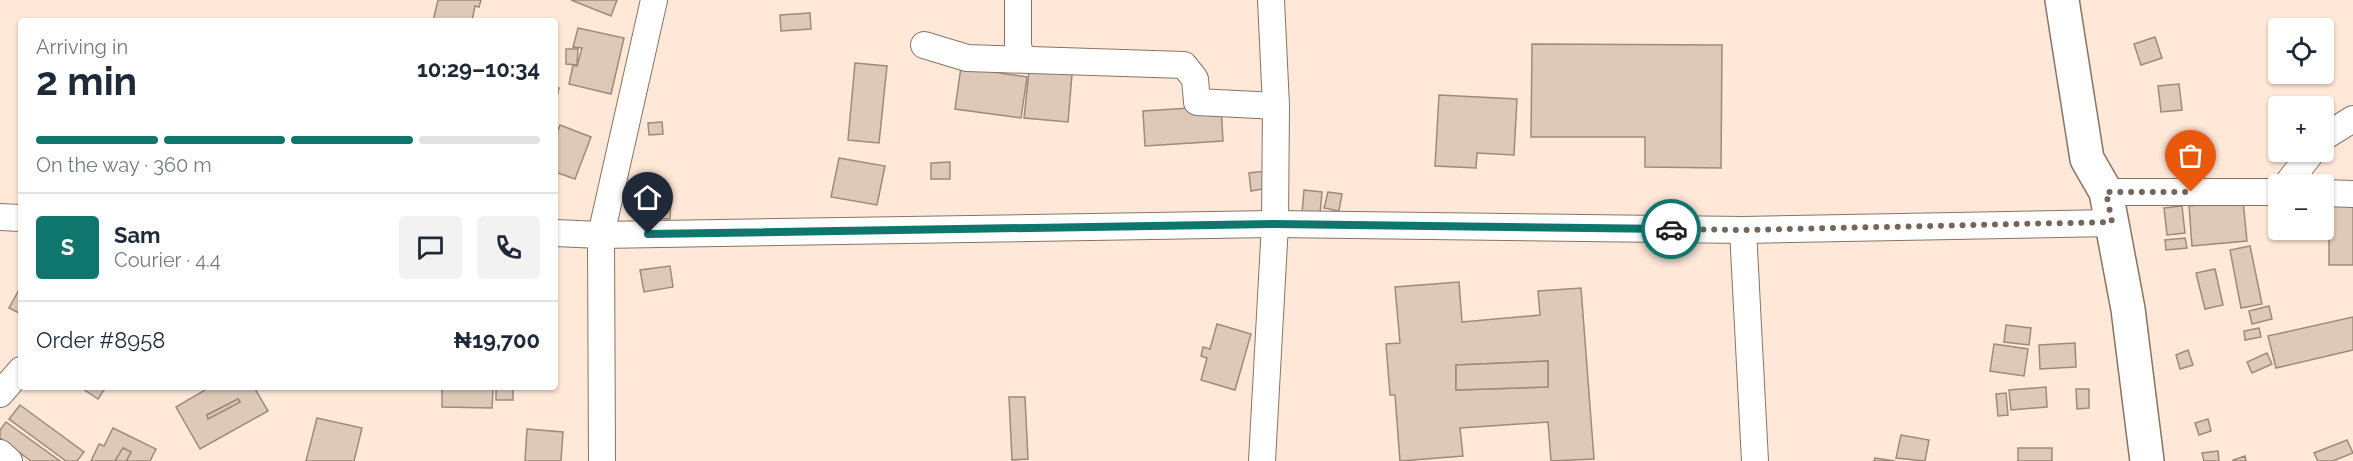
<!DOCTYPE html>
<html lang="en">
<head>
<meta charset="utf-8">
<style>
	body { margin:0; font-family:Raleway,sans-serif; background:#f2f2f3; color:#1f2937; height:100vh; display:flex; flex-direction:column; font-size:22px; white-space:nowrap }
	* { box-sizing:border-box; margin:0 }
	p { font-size:20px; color:#747a83 }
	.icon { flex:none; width:33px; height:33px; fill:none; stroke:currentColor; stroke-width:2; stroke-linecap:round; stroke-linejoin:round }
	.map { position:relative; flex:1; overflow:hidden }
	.panel { position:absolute; left:18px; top:18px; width:540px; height:372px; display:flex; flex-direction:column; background:#fff; border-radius:6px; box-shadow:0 2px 4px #0004 }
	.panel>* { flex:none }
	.buttons { position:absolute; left:2268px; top:18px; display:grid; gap:12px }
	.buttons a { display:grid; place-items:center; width:66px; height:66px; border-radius:6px; background:#fff; box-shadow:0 2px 4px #0004; font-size:30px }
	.pin { position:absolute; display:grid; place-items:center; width:51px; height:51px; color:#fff; margin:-62px -26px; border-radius:50% 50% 50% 0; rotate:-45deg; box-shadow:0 0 6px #0007 }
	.pin .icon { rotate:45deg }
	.courier { position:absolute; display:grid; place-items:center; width:60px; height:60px; margin:-30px; border:4px solid #0f766e; border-radius:50%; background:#fff; color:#222; box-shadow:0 2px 8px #0007 }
	.head em { font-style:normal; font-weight:700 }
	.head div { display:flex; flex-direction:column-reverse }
	.head { display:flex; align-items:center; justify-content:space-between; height:102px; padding:0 18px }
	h1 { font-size:39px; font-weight:700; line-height:45px }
	.bar { display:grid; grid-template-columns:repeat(4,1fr); gap:9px 6px; align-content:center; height:72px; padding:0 18px }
	.bar i { height:8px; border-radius:4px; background:#e0e1e3 }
	.bar .active { background:#0f766e }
	.bar p { grid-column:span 4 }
	.line { display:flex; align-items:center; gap:15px; padding:0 18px; border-top:2px solid #e0e1e3 }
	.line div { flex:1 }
	.round { display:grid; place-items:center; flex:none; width:63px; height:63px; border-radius:6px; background:#f2f2f3 }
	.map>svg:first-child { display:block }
	.building { fill:#dec8b8; stroke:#9e8a7b; stroke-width:1.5; fill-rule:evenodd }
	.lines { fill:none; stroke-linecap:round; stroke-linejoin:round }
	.minor-casing { stroke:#877465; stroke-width:28 }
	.major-casing { stroke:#877465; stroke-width:36 }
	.minor { stroke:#fff; stroke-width:26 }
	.major { stroke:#fff; stroke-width:33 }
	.done { stroke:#73665c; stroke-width:6; stroke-dasharray:0 10.8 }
	.route { stroke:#0f766e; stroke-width:8 }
</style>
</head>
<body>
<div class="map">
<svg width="2353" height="461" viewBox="0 0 2353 461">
	<rect width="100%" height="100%" fill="#ffe8d8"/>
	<!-- building -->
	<g class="building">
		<path d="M438,0H481L479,7L475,6L472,21H433Z"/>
		<path d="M571,0H617L611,16Z"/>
		<path d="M810,13L811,29L781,31L780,15Z"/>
		<path d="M578,28L624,38L611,94L569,84L573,65L577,66L582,48L573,47Z"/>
		<path d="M2155,37L2162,58L2141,65L2134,44Z"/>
		<path d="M1532,44L1722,45L1721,168L1645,167V137H1531Z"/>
		<path d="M566,49H578L577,65L566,64Z"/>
		<path d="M855,63L887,66L879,143L848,140Z"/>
		<path d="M961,67L1027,77L1021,118L955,109Z"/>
		<path d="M1029,71L1072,74L1068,122L1024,118Z"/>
		<path d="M2179,84L2182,110L2161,112L2158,86Z"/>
		<path d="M555,87L559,88L555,104Z"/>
		<path d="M1439,95L1517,99L1514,155L1477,153L1476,168L1435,166Z"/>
		<path d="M1221,106L1223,141L1145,146L1143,111Z"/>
		<path d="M662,122L663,134L649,135L648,123Z"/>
		<path d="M560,125L591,137L575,179L555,172V138Z"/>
		<path d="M839,158L885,166L877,205L831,197Z"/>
		<path d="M950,162V179H931V163Z"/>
		<path d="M1265,171L1268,188L1251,191L1249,173Z"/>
		<path d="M1304,190L1322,192L1320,214L1302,213Z"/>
		<path d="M1328,192L1342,194L1339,211L1324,208Z"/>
		<path d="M652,198L671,199L670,219L651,218Z"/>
		<path d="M2243,201L2247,241L2192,246L2189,206Z"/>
		<path d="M2353,203V265H2329V226H2324V204Z"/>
		<path d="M2182,206L2185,233L2167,235L2164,208Z"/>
		<path d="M2185,238L2187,248L2166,250L2165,240Z"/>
		<path d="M2250,246L2262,304L2241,308L2230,250Z"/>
		<path d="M670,266L673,287L644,292L640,270Z"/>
		<path d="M2215,269L2223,305L2205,309L2196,273Z"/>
		<path d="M1459,282L1462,322L1540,315L1538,291L1581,288L1594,459L1551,461L1548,422L1460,428L1463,456L1400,461L1395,395H1390L1386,344L1400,343L1395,287ZM1548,361V387L1456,390V365Z"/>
		<path d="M21,286V314L9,308Z"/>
		<path d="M2269,306L2272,319L2252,324L2249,311Z"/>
		<path d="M2353,317V350L2276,368L2268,336Z"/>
		<path d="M1217,324L1251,334L1235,390L1201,380L1207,358L1201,356L1203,347L1210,349Z"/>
		<path d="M2006,325L2031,328L2029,345L2004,342Z"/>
		<path d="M2259,328L2261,337L2245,340L2244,331Z"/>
		<path d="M2075,343L2076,367L2040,369L2039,345Z"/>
		<path d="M1994,344L2028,349L2024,376L1990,371Z"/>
		<path d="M2188,350L2193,365L2180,369L2176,355Z"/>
		<path d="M2267,353L2272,364L2252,373L2247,362Z"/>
		<path d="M1548,361V387L1456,390V365Z"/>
		<path d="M80,387H106L98,399Z"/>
		<path d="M210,387H254L268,411L200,449L176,407ZM238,399L240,402L208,419L207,415Z"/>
		<path d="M442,387L493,389L492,408L442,407Z"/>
		<rect x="496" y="387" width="17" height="13"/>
		<path d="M2046,387L2047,407L2011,410L2009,390Z"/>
		<path d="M2076,389H2089V408L2077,409Z"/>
		<path d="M2006,393L2008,415L1998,416L1996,394Z"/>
		<path d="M1009,397H1025L1028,459L1012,460Z"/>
		<path d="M238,399L240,402L208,419L207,415Z"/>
		<path d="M20,405L84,452L77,461H66L9,419Z"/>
		<path d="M317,418L362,428L354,461H306Z"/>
		<path d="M2208,419L2211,431L2199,435L2195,423Z"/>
		<path d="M6,422L60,461H31L0,438V430Z"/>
		<path d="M113,428L156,449L150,461H126L131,452L123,448L115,461H91L99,444L104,446Z"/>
		<path d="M527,429L563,432L561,461H525Z"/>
		<path d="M1901,435L1929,440L1925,461L1896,458Z"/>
		<path d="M2347,440L2353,453L2333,461H2318L2314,453Z"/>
		<path d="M123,448L131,452L126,461H115Z"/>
		<rect x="2018" y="448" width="34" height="13"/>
		<path d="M2218,451L2219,461H2204L2202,453Z"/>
		<path d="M2245,456L2246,461H2233V460Z"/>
		<path d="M1875,458L1895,461H1874Z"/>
	</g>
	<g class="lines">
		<defs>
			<g id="minor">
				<path d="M1018,0V45L1021,59"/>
				<path d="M924,45L967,58L1184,65L1195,79L1197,102L1276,106"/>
				<path d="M2324,137L2353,119"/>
				<path d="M2287,184L2312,152"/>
				<path d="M2106,192H2278"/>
				<path d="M2324,193L2353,194"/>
				<path d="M0,217L21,218"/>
				<path d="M1743,230L1755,461"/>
				<path d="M555,233L601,235L1275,224L1743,230L2112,223"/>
				<path d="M0,394L21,370"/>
				<path d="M0,453L9,461"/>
				<path d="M602,461L601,235L654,0"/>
				<path d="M1262,461L1275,224L1276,106L1271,0"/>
			</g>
			<path id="major" d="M2062,0L2087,159L2106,192L2128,309L2147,461"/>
		</defs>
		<!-- minor casing -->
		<use href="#minor" class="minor-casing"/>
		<!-- major casing -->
		<use href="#major" class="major-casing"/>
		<!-- minor -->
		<use href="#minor" class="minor"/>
		<!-- major -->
		<use href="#major" class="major"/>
	</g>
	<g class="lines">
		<!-- done -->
		<path class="done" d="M1671,229L1743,230L2112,222L2106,192H2191"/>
		<!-- route -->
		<path class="route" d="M648,234L1275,224L1671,229"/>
	</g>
</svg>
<div class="buttons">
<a><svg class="icon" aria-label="locate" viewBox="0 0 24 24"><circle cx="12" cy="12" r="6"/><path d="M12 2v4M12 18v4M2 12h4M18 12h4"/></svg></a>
<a>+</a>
<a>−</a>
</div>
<div class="pin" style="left:2191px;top:192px;background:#ea580c"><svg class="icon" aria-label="bag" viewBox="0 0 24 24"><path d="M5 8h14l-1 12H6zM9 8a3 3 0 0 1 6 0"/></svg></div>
<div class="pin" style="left:648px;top:234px;background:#1f2937"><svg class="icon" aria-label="home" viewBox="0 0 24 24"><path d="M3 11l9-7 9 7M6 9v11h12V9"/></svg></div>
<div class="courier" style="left:1671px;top:229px"><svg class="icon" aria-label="car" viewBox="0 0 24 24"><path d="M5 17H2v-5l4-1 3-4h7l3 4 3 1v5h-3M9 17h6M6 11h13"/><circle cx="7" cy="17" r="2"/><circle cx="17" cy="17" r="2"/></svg></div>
<section class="panel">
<div class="head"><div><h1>2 min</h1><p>Arriving in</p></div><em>10:29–10:34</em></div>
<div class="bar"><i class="active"></i><i class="active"></i><i class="active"></i><i></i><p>On the way · 360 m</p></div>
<div class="line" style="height:108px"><b class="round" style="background:#0f766e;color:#fff">S</b><div><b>Sam</b><p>Courier · 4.4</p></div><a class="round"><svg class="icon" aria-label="chat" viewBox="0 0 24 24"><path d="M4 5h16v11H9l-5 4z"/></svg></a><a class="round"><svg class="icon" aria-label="phone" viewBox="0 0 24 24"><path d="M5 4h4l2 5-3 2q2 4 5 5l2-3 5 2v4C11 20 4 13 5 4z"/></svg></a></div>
<div class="line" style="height:78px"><div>Order #8958</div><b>₦19,700</b></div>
</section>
</div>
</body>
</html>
